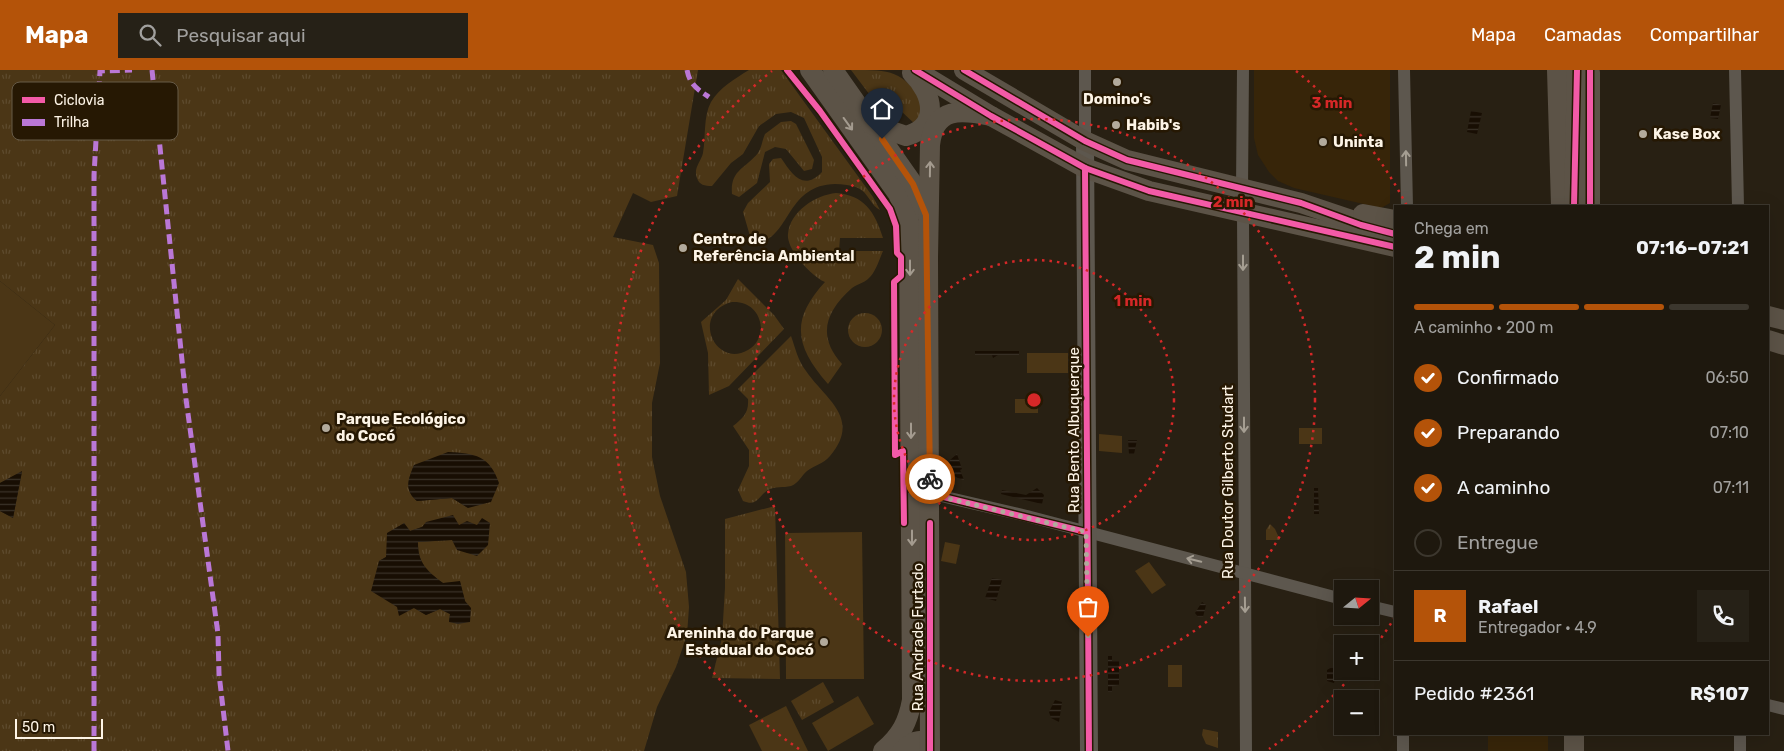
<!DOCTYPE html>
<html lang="pt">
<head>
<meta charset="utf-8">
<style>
	body { margin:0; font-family:Rubik,sans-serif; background:#262117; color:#f1f3f6; height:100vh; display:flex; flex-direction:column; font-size:19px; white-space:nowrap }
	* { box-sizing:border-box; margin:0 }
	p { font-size:16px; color:#a1a09e }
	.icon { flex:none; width:28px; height:28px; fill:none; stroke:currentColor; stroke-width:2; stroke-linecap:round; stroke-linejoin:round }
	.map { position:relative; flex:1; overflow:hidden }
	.side { position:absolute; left:1394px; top:135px; width:375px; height:530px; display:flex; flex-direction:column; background:#1e180e; border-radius:0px; box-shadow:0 5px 20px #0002,0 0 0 1px #3c372e }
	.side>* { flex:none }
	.needle { width:32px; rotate:72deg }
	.buttons { position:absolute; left:1334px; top:510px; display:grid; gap:10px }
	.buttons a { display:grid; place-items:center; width:45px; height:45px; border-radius:0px; background:#1e180e; box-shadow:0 5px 20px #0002,0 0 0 1px #3c372e; font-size:25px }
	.scale { position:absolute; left:15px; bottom:12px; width:88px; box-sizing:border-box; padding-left:5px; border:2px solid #fdf4e6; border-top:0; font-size:14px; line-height:18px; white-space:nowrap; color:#fdf4e6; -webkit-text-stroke:4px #261803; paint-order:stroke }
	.pin { position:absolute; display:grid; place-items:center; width:42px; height:42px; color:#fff; margin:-51px -21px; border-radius:50% 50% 50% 0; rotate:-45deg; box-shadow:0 0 5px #0007 }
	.pin .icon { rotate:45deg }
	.courier { position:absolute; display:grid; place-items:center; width:50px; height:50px; margin:-25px; border:4px solid #b45309; border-radius:50%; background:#fff; color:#222; box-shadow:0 1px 6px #0007 }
	.overview em { font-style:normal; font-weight:700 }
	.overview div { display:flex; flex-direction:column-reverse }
	.overview { display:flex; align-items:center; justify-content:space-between; height:85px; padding:0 20px }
	h1 { font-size:32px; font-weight:700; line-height:38px }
	.bar { display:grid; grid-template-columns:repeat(4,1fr); gap:8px 5px; align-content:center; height:60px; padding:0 20px }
	.bar i { height:6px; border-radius:4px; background:#3c372e }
	.bar .active { background:#b45309 }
	.bar p { grid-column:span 4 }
	.line { display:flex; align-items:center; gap:12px; padding:0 20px; border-top:1px solid #3c372e }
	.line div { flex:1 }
	.round { display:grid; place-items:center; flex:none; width:52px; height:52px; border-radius:0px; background:#262117 }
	ol { padding:0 20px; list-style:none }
	li { display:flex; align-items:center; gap:15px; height:55px }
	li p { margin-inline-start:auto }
	li .icon { padding:5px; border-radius:50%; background:#b45309; color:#fff; stroke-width:4 }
	li:last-child { color:#a1a09e }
	li i { width:28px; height:28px; border:2px solid #3c372e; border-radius:50% }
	header { display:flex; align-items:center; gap:30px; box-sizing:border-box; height:70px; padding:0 25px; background:#b45309; color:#fff }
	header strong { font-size:24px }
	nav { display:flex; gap:28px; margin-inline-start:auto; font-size:18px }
	.search { width:350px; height:45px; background:#262117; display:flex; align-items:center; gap:12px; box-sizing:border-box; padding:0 18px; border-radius:0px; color:#a1a09e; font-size:19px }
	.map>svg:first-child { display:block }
	.built { fill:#372509 }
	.grass { fill:url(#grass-tufts); fill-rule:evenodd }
	.pitch { fill:#4b3616 }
	.water { fill:url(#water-rules) }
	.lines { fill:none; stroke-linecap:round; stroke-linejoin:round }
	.street { stroke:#5d574e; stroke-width:12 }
	.secondary { stroke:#5d574e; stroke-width:18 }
	.primary { stroke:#5c5347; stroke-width:20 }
	.quiet { stroke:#ba77d6; stroke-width:5; stroke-dasharray:10 5; stroke-linecap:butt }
	.cycleway-casing { stroke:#261803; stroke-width:9 }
	.cycleway { stroke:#f35aa7; stroke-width:6 }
	.oneway { stroke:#a49b8f }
	.oneway2 { stroke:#a59e92 }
	.done { stroke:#b2aa9c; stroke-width:5; stroke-dasharray:0 9 }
	.route { stroke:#b45309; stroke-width:6 }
	.ring { fill:none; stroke:#d62828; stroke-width:2.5; stroke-dasharray:2.5 5 }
	.poi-dot { fill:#b2aa9c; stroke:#261803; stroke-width:2 }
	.labels { text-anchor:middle; stroke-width:5; stroke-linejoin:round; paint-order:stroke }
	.poi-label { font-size:15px; font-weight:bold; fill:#fdf4e6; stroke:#261803; text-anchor:start }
	.street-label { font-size:15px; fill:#fdf4e6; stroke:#261803 }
	.key { fill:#261803; stroke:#665a47; stroke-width:1 }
	.key-label { font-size:14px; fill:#fdf4e6 }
	.centre { fill:#d62828; stroke:#261803; stroke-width:2.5 }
	.ring-label { font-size:15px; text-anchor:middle; font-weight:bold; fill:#d62828; stroke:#261803; stroke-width:5; stroke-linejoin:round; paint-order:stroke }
</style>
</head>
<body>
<header>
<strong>Mapa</strong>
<div class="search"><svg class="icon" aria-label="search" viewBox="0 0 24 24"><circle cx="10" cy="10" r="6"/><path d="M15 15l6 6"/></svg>Pesquisar aqui</div>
<nav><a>Mapa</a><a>Camadas</a><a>Compartilhar</a></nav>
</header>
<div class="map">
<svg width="1784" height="681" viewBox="0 0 1784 681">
	<defs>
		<pattern id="grass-tufts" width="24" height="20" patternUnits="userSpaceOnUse" patternTransform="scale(1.25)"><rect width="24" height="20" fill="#4b3616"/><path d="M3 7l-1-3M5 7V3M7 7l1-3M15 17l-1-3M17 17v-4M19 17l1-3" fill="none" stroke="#5d4a2d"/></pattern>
		<pattern id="water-rules" width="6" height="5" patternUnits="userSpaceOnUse" patternTransform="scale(1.25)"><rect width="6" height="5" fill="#180e03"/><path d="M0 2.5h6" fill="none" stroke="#3a3228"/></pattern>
	</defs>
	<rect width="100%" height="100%" fill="#282013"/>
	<!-- built -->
	<g class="built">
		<path d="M1254,0H1390V133L1381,138L1294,118L1278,111L1269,102L1258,85L1254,68Z"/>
		<rect x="1488" y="664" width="60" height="17"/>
	</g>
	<!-- grass -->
	<g class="grass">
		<path d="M0,0H698L677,126L651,132L633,123L613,167L653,175L659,193L660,293L652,333V387L660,426L686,502L689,537L687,565L676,597L657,637L644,681H0V441L13,448L22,402L0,413V326L55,255L0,211ZM414,395L468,438L452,428L417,431C404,420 408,410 414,395ZM404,453L410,461L422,457L477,455L452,470L418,472C418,494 427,501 443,513L460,512L465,531L449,552L450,544L440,539L426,545L414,538L379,491L386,487Z"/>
		<path d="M749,0H781L873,127L880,140C871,136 868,122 858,118C851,115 843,114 835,114C785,115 791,169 756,173L750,166L743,142L748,133L770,112L769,94L773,89L781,88C792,104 803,122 822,102V87L804,48L791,42L776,44L759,56L743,84L731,93L712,116C705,116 699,115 697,108C693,98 701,92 703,83C706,67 703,47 711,32C719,18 736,8 749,0Z"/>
		<path d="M851,0C892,0 901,0 925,34L917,56L900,40L885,45Z"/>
		<path d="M791,51L796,54L814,90L812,99L804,101L786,79L775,77L765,82L757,113L739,127L732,124C730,100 745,99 758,83C762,77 762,71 765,64L781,52Z"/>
		<path d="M836,123C864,125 875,142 883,168H840L839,181H883C879,190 876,202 868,209C864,213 857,214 852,218C825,242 817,266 842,294L828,314C795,276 790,250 825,212C812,207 786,179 788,164C790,141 816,125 836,123Z"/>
		<path d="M738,209L774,245L784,259L729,316L709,325L708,283L701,252L726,230ZM732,232C748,231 760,241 761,258C760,267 757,275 748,280C715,299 690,243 732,232Z"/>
		<circle cx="865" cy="260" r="17"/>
		<path d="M791,266C795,277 798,291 806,301C825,329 862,348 830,386C823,394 815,395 807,401C801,406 799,413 791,416C783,418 775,416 768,420C758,426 758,437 743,431L738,420L749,396V380L733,356C743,348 749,343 748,329L738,319Z"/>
		<path d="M775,436L780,609L712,608L722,568L725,518V449Z"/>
		<path d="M1270,454L1275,459L1280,470H1266V460Z"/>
		<path d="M823,612L834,632L802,650L791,631Z"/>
		<path d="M1203,659L1218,662V678L1206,674L1202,665Z"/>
	</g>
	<!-- pitch -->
	<g class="pitch">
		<path d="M0,211L55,255L0,326Z"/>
		<rect x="1027" y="283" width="41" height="20"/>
		<rect x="1015" y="329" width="23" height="14"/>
		<rect x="1299" y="358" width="23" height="16"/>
		<path d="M1099,364L1122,366V383L1099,381Z"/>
		<path d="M862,462L864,609H786L785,463Z"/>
		<path d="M945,472L960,475L956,494L941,491Z"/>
		<path d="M1149,492L1166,515L1152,524L1135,501Z"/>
		<rect x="1168" y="595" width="14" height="22"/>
		<path d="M858,626L874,654L828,681L812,653Z"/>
		<path d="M786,636L808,681H762L749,655Z"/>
	</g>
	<!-- water -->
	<g class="water">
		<path d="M1713,33L1721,35L1718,49L1710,48Z"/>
		<path d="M1471,41L1482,43L1477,64L1467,62Z"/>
		<path d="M975,281H1019V285H998L993,288L992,285H975Z"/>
		<path d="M1128,370H1137L1134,384H1129Z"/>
		<path d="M448,382C475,383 490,386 499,413L491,432L468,438L452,428L417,431C404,420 408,410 414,395Z"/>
		<path d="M957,384L962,399L960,400L964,410C953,408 948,401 950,390Z"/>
		<path d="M22,401L13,448L0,441V413Z"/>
		<path d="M1037,418L1044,425L1042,434L1001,424L1002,420L1026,425Z"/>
		<path d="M1314,418H1318L1319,444H1314Z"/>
		<path d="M453,445L459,455L467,451L477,455L482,448L490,453L488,475L477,486L457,480L452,470L418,472C417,492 428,502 443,513L460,511L465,531L471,538L470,552L458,554L449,552L450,544L440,539L426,545L414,538L399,546L397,537L371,521L379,491L386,487L387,463L404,453L410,461L422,457L426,452Z"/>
		<path d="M992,508L1002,510L996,531L985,528Z"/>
		<path d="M1202,532L1206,535L1203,547H1198L1195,543Z"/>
		<path d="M1108,586H1112V591H1119V615L1112,616V622H1108Z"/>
		<path d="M1332,597L1337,598L1334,613L1327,611V600Z"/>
		<path d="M1055,630L1062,632L1059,652L1051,648L1049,642Z"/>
	</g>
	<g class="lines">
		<!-- street -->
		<g class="street">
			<path d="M1085,0V71"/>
			<path d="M1404,0L1407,136"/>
			<path d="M1735,0L1738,136"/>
			<path d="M1242,119L1243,0"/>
			<path d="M1243,144L1246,681"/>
			<path d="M924,422L1027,446L1342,529"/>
			<path d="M1370,536L1395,542"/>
			<path d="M1768,635L1784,639"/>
			<path d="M1740,664V681"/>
			<path d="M1403,681V664"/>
		</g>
		<!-- secondary -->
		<path class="secondary" d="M1085,71L1089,681"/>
		<!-- primary -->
		<g class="primary">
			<path d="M810,0L898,124L909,151L912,630C908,652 901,666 883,681"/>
			<path d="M833,0L913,114L926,143"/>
			<path d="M915,0L991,46L1085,98L1149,121L1395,177"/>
			<path d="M964,0L1085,71L1127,90L1301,133L1381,160"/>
			<path d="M1557,0L1561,136"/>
			<path d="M871,54L906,66C940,57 934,24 912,3"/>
			<path d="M1574,133L1577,0"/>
			<path d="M1590,136V3"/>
			<path d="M1363,144L1395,150"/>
			<path d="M1768,246L1784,250"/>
			<path d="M1768,270L1784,275"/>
			<path d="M1574,664V681"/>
			<path d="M902,681C912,673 917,668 930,672"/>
			<path d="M930,681L928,188L930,75C934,36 962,40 991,46"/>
		</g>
		<!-- quiet -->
		<g class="quiet">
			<path d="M152,0L186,329L218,564L219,604L228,681"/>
			<path d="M687,0C690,15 697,19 709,27"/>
			<path d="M94,681V105L100,1L132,0"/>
		</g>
		<defs>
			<g id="cycleway">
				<path d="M787,0L820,41L890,139L896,156L897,183L901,187V206L894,212L895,385L903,381L904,453"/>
				<path d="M915,0L991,46L1085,98L1149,121L1395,177"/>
				<path d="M964,0L1085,71L1127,90L1301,133L1361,155L1395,164"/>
				<path d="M1085,98L1089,681"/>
				<path d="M1574,136L1577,0"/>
				<path d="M1590,136V0"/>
				<path d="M911,419L1086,462"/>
				<path d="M930,453V681"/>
			</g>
		</defs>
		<!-- cycleway casing -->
		<use href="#cycleway" class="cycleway-casing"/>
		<!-- cycleway -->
		<use href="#cycleway" class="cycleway"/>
	</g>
	<!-- one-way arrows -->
	<defs><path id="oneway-shaft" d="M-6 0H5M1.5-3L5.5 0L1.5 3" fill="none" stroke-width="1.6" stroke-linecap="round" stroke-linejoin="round" transform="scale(1.25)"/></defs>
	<g class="oneway">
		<use href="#oneway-shaft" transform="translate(848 54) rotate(54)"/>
		<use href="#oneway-shaft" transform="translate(930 99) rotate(-89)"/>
		<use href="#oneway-shaft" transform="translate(910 198) rotate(90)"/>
		<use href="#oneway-shaft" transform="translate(911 361) rotate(90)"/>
		<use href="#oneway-shaft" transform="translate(912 468) rotate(90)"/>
	</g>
	<g class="oneway2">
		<use href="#oneway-shaft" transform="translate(1406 88) rotate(-91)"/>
		<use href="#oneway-shaft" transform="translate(1243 193) rotate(90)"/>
		<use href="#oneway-shaft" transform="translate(1244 355) rotate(90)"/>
		<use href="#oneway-shaft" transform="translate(1194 490) rotate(-166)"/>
		<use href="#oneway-shaft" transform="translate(1245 535) rotate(89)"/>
	</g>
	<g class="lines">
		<!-- done -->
		<path class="done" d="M930,409V424L1086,462L1088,567"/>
		<!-- route -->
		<path class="route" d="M882,69L913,114L926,145L930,409"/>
	</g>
	<!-- distance rings -->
	<g class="ring">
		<circle cx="1034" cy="330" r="140"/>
		<circle cx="1034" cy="330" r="281"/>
		<path d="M1395 547A421 421 0 0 1 1370 583M1354 603A421 421 0 0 1 1269 679M799 679A421 421 0 0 1 772 1M1296 1A421 421 0 0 1 1407 136"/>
	</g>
	<!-- markers -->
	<g class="poi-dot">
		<circle cx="1117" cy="12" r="5"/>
		<circle cx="1116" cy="55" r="5"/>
		<circle cx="1643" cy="64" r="5"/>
		<circle cx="1323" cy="72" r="5"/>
		<circle cx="683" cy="178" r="5"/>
		<circle cx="326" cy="358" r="5"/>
		<circle cx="824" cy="572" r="5"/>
	</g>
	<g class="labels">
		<!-- poi labels -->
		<g class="poi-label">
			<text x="1117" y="34" text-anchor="middle">Domino's</text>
			<text x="1126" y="60">Habib's</text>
			<text x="1653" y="69">Kase Box</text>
			<text x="1333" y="77">Uninta</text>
			<text x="693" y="174">Centro de<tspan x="693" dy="17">Referência Ambiental</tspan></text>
			<text x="336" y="354">Parque Ecológico<tspan x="336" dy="17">do Cocó</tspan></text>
			<text x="814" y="568" text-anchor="end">Areninha do Parque<tspan x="814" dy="17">Estadual do Cocó</tspan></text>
		</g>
		<!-- street labels -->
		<g class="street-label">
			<text transform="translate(1074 360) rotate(-90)" y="5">Rua Bento Albuquerque</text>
			<text transform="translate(1228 412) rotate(-90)" y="5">Rua Doutor Gilberto Studart</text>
			<text transform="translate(918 567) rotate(-90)" y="5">Rua Andrade Furtado</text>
		</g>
	</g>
	<!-- legend -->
	<rect x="12" y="12" width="166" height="58" rx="8" class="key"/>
	<rect x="22" y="27" width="23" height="6" fill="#f35aa7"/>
	<rect x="22" y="49" width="23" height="7" fill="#ba77d6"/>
	<g class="key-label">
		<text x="54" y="35">Ciclovia</text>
		<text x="54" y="57">Trilha</text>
	</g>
	<circle cx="1034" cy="330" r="8" class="centre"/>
	<g class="ring-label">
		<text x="1332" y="38">3 min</text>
		<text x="1233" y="137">2 min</text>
		<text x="1133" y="236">1 min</text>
	</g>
</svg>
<div class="buttons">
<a><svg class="needle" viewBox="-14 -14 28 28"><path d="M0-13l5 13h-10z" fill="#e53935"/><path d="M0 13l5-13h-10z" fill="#a1a09e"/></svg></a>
<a>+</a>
<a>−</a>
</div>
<div class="scale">50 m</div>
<div class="pin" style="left:1088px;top:567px;background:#ea580c"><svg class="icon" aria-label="bag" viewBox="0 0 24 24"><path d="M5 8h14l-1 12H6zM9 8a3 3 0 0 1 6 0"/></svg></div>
<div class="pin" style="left:882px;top:69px;background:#1f2937"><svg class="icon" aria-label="home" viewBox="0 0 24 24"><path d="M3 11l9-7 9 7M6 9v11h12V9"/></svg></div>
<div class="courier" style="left:930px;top:409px"><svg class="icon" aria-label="bike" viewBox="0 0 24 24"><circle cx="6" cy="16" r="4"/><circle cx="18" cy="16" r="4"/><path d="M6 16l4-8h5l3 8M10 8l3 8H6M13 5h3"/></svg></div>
<section class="side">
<div class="overview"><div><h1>2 min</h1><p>Chega em</p></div><em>07:16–07:21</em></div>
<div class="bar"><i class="active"></i><i class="active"></i><i class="active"></i><i></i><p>A caminho · 200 m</p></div>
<ol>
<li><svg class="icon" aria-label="check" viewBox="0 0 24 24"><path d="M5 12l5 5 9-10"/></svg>Confirmado<p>06:50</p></li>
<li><svg class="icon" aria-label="check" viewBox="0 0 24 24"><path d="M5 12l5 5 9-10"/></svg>Preparando<p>07:10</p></li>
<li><svg class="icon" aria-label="check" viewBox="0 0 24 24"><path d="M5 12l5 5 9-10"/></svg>A caminho<p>07:11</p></li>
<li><i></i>Entregue</li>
</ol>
<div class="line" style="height:90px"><b class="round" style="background:#b45309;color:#fff">R</b><div><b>Rafael</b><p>Entregador · 4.9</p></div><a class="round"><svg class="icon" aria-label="phone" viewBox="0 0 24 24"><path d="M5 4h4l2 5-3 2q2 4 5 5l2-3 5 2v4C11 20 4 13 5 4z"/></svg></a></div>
<div class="line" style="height:65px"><div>Pedido #2361</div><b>R$107</b></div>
</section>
</div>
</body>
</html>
